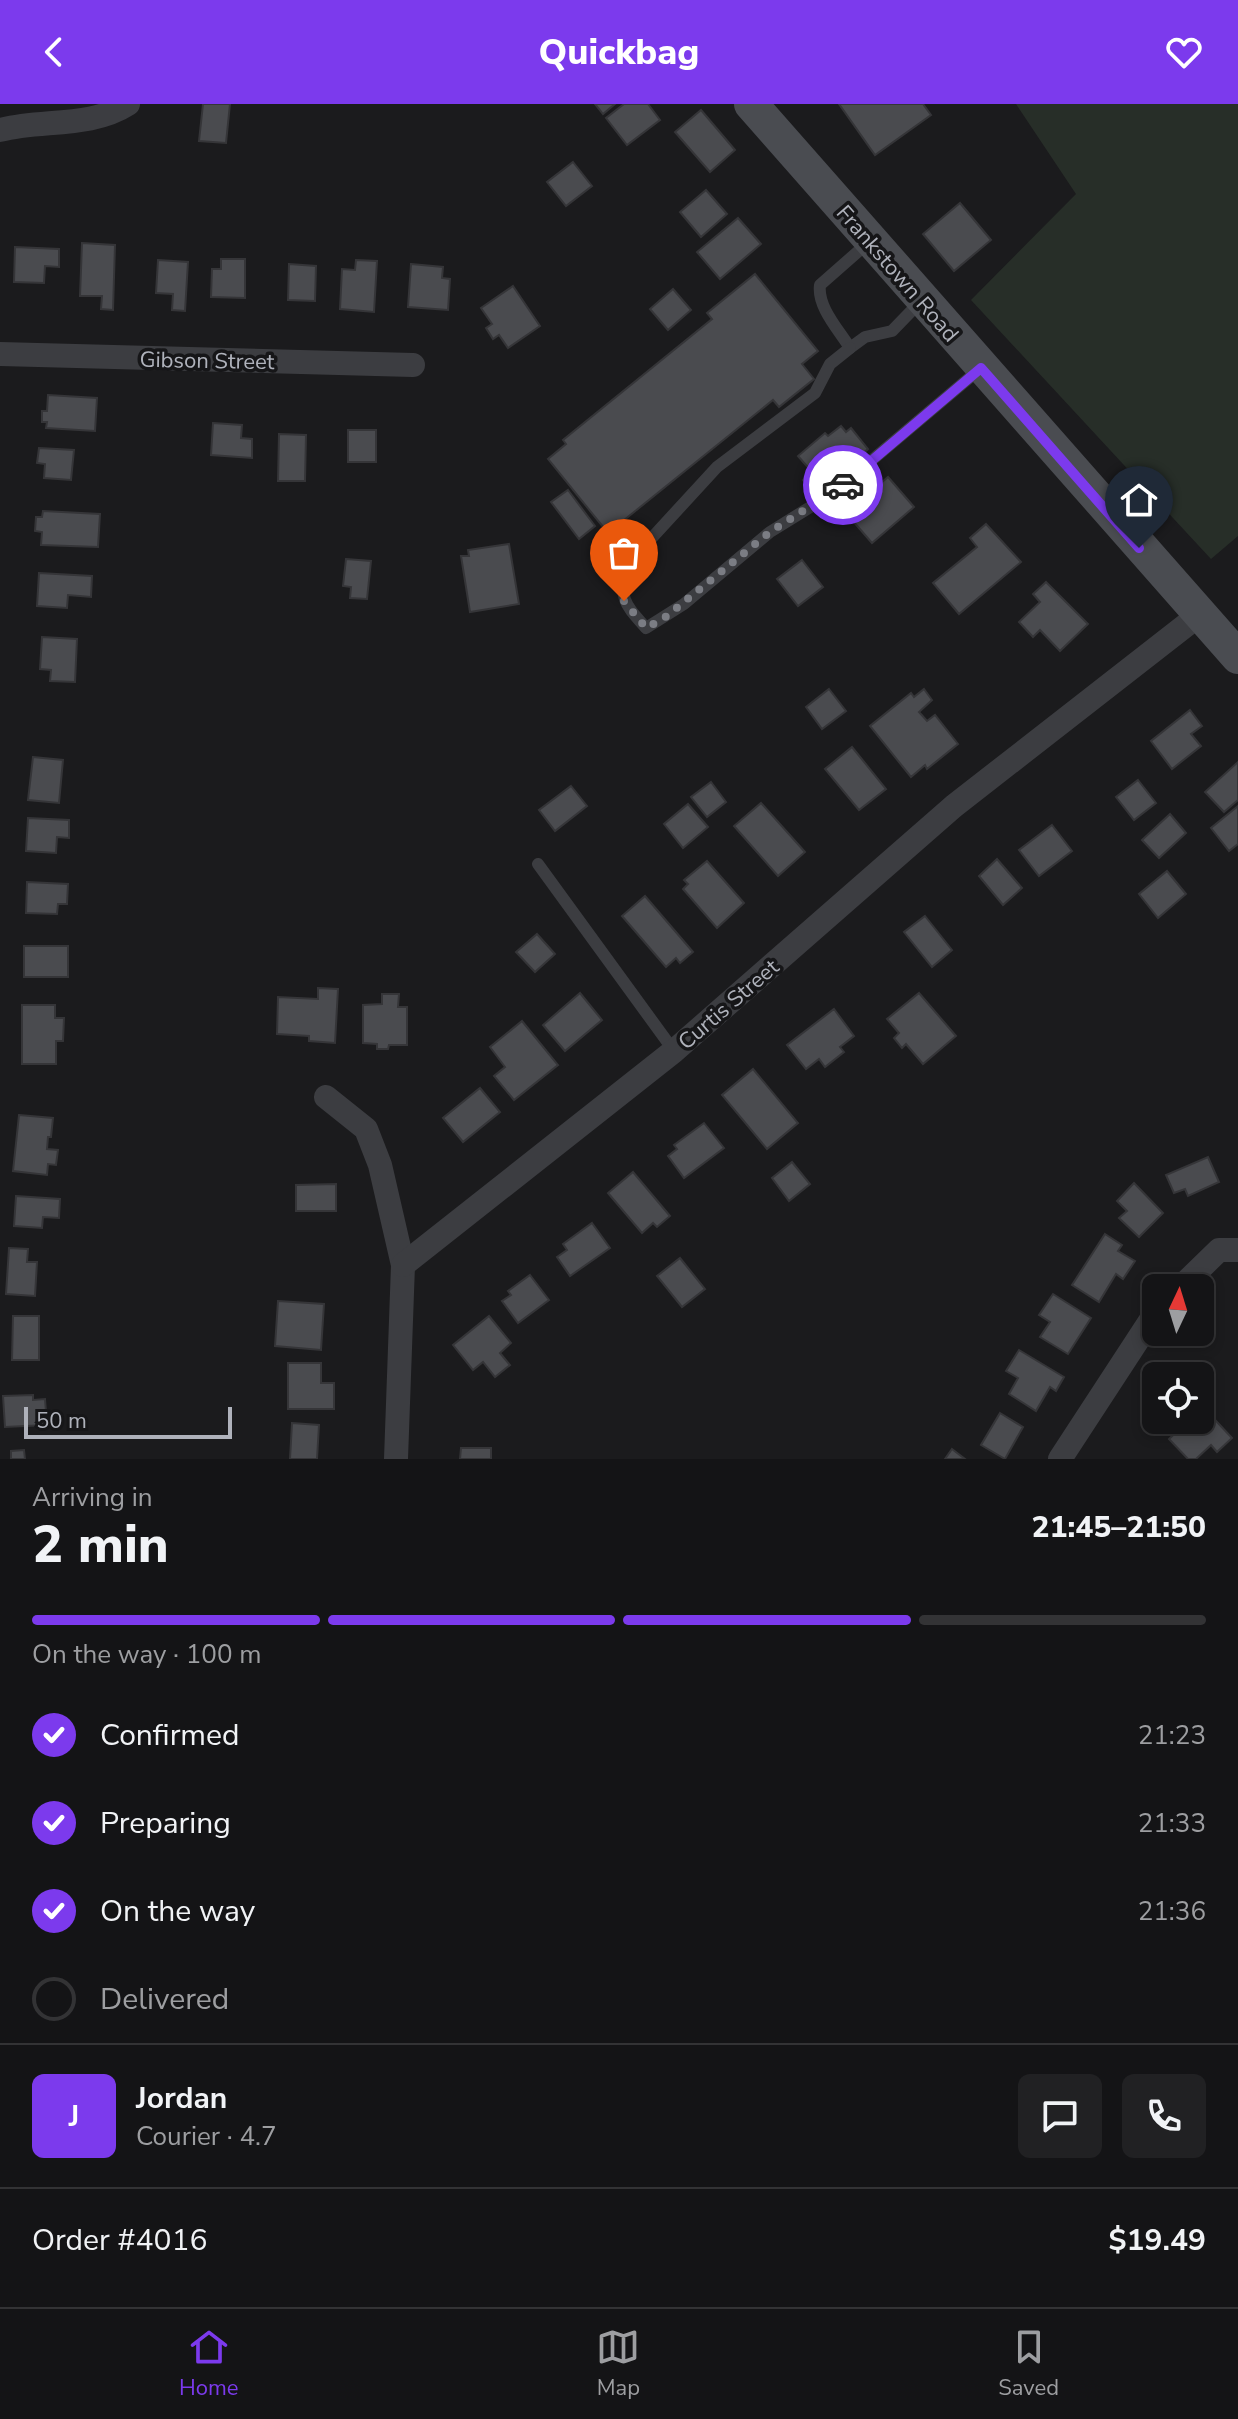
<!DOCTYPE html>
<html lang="en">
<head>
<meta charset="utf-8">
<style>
	body { margin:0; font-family:"Nunito Sans",sans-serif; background:#212123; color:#f1f3f6; height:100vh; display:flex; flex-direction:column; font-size:30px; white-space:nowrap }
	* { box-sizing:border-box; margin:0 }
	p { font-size:26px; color:#9d9ea1 }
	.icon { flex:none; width:44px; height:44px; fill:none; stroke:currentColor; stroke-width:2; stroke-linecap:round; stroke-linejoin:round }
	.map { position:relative; height:1355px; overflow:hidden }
	.panel { display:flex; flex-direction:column; background:#141416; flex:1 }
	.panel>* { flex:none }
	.needle { width:52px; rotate:4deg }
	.controls { position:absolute; left:1142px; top:1170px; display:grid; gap:16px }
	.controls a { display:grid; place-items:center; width:72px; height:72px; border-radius:12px; background:#141416; box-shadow:0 4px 12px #0003,0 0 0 2px #333335; font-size:40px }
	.scale { position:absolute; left:24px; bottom:20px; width:208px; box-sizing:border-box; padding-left:8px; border:4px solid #afb2bb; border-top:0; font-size:22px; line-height:28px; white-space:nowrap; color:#afb2bb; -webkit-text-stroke:6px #161618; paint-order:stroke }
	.pin { position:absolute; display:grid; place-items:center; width:68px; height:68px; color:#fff; margin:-82px -34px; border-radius:50% 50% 50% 0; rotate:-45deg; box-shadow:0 0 8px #0007 }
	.pin .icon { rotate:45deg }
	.courier { position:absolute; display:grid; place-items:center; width:80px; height:80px; margin:-40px; border:6px solid #7c3aed; border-radius:50%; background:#fff; color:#222; box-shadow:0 2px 10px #0007 }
	.head em { font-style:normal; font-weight:800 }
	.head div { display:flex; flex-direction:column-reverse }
	.head { display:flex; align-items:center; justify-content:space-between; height:136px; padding:0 32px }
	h1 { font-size:52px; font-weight:800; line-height:60px }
	.bar { display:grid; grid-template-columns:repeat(4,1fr); gap:12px 8px; align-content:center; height:96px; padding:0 32px }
	.bar i { height:10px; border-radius:6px; background:#333335 }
	.bar .on { background:#7c3aed }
	.bar p { grid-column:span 4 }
	.line { display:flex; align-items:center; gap:20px; padding:0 32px; border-top:2px solid #333335 }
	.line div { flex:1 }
	.round { display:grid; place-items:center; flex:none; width:84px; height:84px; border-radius:12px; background:#212123 }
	ol { padding:0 32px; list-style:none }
	li { display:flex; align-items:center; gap:24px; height:88px }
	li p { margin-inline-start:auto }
	li .icon { padding:8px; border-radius:50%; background:#7c3aed; color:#fff; stroke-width:4 }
	li:last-child { color:#9d9ea1 }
	li i { width:44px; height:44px; border:4px solid #333335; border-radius:50% }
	header { display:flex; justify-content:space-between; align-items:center; height:104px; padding:0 32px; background:#7c3aed; color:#fff; font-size:36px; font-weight:800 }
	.tabs { display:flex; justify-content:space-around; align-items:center; height:112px; border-top:2px solid #333335; background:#141416; font-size:22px; color:#9d9ea1 }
	.tabs a { display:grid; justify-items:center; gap:4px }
	.tabs .on { color:#7c3aed }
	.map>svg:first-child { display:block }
	.green { fill:#272e28 }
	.building { fill:#4a4b4f; stroke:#353538; stroke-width:2 }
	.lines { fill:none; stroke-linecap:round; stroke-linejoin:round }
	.service { stroke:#3c3d41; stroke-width:12 }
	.minor { stroke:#3c3d41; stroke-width:24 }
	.secondary { stroke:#4a4c51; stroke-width:34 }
	.done { stroke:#7b7d84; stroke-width:8; stroke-dasharray:0 14.4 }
	.route { stroke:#7c3aed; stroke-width:10 }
	.labels { text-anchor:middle; stroke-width:7; stroke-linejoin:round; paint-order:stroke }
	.street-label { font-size:22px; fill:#afb2bb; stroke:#161618 }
</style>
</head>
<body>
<header><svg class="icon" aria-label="back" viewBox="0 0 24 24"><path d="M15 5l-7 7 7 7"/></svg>Quickbag<svg class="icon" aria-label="heart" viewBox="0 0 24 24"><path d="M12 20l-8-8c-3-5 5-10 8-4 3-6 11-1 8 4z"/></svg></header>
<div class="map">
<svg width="1238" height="1355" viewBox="0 0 1238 1355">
	<rect width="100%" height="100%" fill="#1b1b1d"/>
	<!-- green -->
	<path class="green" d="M1016,0H1238V432L1211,455L971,196L1076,90Z"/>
	<!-- building -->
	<g class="building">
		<path d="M203,0H230L226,39L199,37Z"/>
		<path d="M595,0H615L603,10Z"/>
		<path d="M624,0H648L660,16L627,41L606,14Z"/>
		<path d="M839,0H923L931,11L875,51Z"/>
		<path d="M701,6L735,46L710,68L675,28Z"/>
		<path d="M573,58L592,82L566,102L547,78Z"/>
		<path d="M706,86L727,110L701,133L680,108Z"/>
		<path d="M960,99L991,136L954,167L923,130Z"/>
		<path d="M738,114L761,140L720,175L697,148Z"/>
		<path d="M82,139L115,141L113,206L101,205L102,192H80Z"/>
		<path d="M15,143L59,145V163L45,162L44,179L14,178Z"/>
		<path d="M221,155H245V194L211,193L212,165H221Z"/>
		<path d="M158,156L188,158L185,207L172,206L173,190L156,189Z"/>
		<path d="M356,156L377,157L374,208L340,205L342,165L355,166Z"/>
		<path d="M289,160L316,162L315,197L288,196Z"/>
		<path d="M411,160L443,163L442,174L450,175L448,206L408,203Z"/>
		<path d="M755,170L818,247L802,260L814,275L779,303L773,296L608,429L548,355L566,340L563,336L712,215L707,209Z"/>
		<path d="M513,182L540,222L508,244L499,231L493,235L486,224L492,220L481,204Z"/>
		<path d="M673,185L691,206L668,226L650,205Z"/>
		<path d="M48,291L97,294L95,327L46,324L47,318H42V307H47Z"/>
		<path d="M213,319L242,321L241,334L252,335V354L211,351Z"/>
		<path d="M841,322L846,328L851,324L868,345L815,390L803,376L812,368L798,352L825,329L828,332Z"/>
		<rect x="348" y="326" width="28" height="32"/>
		<path d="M279,330L306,331L305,377H278Z"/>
		<path d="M39,344L74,346L71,376L44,374L45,360L37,359Z"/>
		<path d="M888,373L914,403L872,439L846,409Z"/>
		<path d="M568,386L595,422L579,435L551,398Z"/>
		<path d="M43,407L100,410L98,443L41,441L42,428L35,427L36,413H42Z"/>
		<path d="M986,420L1021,458L959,510L933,479L977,443L970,434Z"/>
		<path d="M509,440L519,500L470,508L461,452H469L468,446Z"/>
		<path d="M346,455L371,457L367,495L350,494L351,483L343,482Z"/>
		<path d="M802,456L823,483L798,502L777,475Z"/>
		<path d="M39,469L92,472L91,493L68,491L67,504L37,502Z"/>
		<path d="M1046,478L1088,520L1060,547L1040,526L1033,533L1019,518L1040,498L1033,490Z"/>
		<path d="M42,533L77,535L75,578L50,577L51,566L40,565Z"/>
		<path d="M829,585L846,607L822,625L806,603Z"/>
		<path d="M924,585L932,596L919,608L927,617L935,611L958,640L927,665L925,661L911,673L870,622L911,589L914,593Z"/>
		<path d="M1190,606L1202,622L1191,630L1201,642L1172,665L1151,637Z"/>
		<path d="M852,643L886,685L859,706L825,665Z"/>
		<path d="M33,653L63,656L59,699L28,696Z"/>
		<path d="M1238,658V696L1224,708L1205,688Z"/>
		<path d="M1138,676L1156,699L1134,716L1116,693Z"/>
		<path d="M711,678L726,698L707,713L691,693Z"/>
		<path d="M571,682L587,702L555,727L539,706Z"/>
		<path d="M761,699L805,748L778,772L734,722Z"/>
		<path d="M688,700L708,723L683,744L664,720Z"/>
		<path d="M1238,702V740L1229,747L1211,724Z"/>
		<path d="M1170,710L1186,729L1159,754L1142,736Z"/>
		<path d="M28,714L69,716V734L57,733L56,749L26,747Z"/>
		<path d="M1052,721L1072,747L1039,772L1019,746Z"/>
		<path d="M997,755L1022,784L1003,801L979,772Z"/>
		<path d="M707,757L744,799L717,824L683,785L688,780L684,776Z"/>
		<path d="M1167,767L1186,790L1158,814L1139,790Z"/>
		<path d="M27,778L68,780L67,800H58L57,810L26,809Z"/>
		<path d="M645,792L693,848L680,859L676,854L666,863L622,812Z"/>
		<path d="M925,812L952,846L932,863L904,828Z"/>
		<path d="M537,830L555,850L535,868L516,848Z"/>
		<rect x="24" y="842" width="44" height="31"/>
		<path d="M318,884L338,885L335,939L309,937V932L277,930L278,893L318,895Z"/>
		<path d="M580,889L602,916L565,947L543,921Z"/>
		<path d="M919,889L956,932L923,960L906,940L902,944L894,934L899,929L887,915Z"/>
		<path d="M382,890H399L398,903H407V941H389L388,945H377V940L363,939V901L382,900Z"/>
		<path d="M22,901H55V914H64L63,937H56V960H22Z"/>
		<path d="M834,905L854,932L840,943L844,948L825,963L819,955L806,965L787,941Z"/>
		<path d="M522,917L558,961L514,996L494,972L505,963L490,943Z"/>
		<path d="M753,965L798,1019L767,1045L722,991Z"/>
		<path d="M480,984L500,1008L463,1038L443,1014Z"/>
		<path d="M19,1011L53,1014L51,1033H48L47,1045L58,1046L56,1061L48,1060L47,1071L13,1067Z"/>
		<path d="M704,1019L724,1044L684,1074L668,1052L677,1045L674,1041Z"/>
		<path d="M1208,1053L1219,1078L1188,1092L1185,1085L1174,1089L1166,1071Z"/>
		<path d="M792,1058L810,1080L789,1097L772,1074Z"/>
		<path d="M633,1068L670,1112L657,1123L653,1119L642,1129L608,1089Z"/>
		<path d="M1134,1079L1163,1109L1139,1133L1119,1114L1127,1107L1117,1097Z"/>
		<path d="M336,1080V1107H296V1081Z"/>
		<path d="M16,1092L60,1095L59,1114L43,1113L42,1124L14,1122Z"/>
		<path d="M592,1119L610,1144L570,1172L557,1153L567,1146L563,1140Z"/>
		<path d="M1105,1130L1122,1141L1118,1147L1135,1157L1123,1175L1116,1170L1099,1198L1072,1181Z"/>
		<path d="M9,1144L28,1145L27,1158H37L35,1192L6,1190Z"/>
		<path d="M680,1154L705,1185L682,1203L657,1172Z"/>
		<path d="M530,1171L549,1196L518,1219L502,1197L511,1191L508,1187Z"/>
		<path d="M1053,1190L1091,1214L1068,1250L1040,1233L1050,1218L1039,1211Z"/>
		<path d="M278,1197L324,1200L321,1246L275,1242Z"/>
		<path d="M13,1212H39V1256H12Z"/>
		<path d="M489,1212L511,1239L500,1249L510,1261L495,1273L483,1258L473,1266L453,1241Z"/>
		<path d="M1019,1246L1064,1273L1056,1287L1050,1283L1036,1307L1009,1290L1018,1274L1006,1267Z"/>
		<path d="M288,1259H321V1279H334V1305H288Z"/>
		<path d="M33,1291V1296L45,1295L47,1321L5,1323L3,1292Z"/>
		<path d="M1203,1303L1232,1334L1217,1348L1211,1341L1196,1355H1188L1169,1335L1189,1316H1200V1306Z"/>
		<path d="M1000,1309L1023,1323L1005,1355L981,1341Z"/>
		<path d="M292,1319L319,1321L317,1355H290Z"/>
		<path d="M461,1344H491V1355H460Z"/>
		<path d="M952,1345L965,1355H945Z"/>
		<path d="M24,1346L25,1355H11V1347Z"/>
	</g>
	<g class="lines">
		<!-- service -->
		<g class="service">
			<path d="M870,137L820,181C817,203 839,226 850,244L865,233L892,227L921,197"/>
			<path d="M850,244L830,260L815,289L717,363L626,462C620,496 623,498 646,524L684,500L770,428L833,389L981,264"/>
			<path d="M538,760L674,947"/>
		</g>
		<!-- minor -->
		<g class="minor">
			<path d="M0,26C41,15 91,24 128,0"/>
			<path d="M0,250L413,261"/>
			<path d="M326,993L366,1025L380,1061L403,1161L396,1355"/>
			<path d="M403,1161L674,947L954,702L1199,511"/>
			<path d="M1180,1184L1219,1146H1238"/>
			<path d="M1060,1355L1156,1208"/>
		</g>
		<!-- secondary -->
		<path class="secondary" d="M751,0L1238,553"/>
	</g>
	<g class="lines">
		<!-- done -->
		<path class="done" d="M624,497L646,524L663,515L770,428L843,381"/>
		<!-- route -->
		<path class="route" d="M843,381L981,264L1139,444"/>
	</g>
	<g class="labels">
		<!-- street labels -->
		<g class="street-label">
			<text transform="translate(898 169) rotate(49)" y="8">Frankstown Road</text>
			<text transform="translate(207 256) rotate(1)" y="8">Gibson Street</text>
			<text transform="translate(728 900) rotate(-41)" y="8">Curtis Street</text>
		</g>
	</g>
</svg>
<div class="controls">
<a><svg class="needle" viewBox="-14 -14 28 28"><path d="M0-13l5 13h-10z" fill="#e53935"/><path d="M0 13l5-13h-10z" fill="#9d9ea1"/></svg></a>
<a><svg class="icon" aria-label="locate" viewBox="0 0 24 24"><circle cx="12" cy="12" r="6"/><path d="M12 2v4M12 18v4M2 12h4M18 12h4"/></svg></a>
</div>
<div class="scale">50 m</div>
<div class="pin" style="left:624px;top:497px;background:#ea580c"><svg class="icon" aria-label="bag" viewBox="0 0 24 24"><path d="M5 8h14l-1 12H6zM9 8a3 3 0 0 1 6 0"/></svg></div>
<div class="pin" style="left:1139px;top:444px;background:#1f2937"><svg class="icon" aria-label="home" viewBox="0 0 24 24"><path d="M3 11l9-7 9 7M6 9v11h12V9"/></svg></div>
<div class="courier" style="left:843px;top:381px"><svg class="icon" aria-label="car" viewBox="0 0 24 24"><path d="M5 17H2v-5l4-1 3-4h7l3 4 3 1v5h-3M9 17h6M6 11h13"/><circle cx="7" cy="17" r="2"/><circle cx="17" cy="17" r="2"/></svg></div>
</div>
<section class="panel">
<div class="head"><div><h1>2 min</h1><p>Arriving in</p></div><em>21:45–21:50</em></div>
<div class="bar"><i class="on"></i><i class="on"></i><i class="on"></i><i></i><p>On the way · 100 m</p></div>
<ol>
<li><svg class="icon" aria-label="check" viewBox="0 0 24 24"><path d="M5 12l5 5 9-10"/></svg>Confirmed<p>21:23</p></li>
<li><svg class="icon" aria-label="check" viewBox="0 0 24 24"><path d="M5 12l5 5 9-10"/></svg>Preparing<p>21:33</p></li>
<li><svg class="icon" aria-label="check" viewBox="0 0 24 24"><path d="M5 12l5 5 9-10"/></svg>On the way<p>21:36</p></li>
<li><i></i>Delivered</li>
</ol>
<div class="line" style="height:144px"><b class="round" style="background:#7c3aed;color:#fff">J</b><div><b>Jordan</b><p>Courier · 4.7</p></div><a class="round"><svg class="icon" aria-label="chat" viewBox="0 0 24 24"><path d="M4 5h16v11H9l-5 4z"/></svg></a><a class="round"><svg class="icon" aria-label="phone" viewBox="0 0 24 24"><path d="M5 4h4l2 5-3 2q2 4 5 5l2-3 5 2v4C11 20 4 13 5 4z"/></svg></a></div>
<div class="line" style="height:104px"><div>Order #4016</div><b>$19.49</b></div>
</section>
<nav class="tabs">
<a class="on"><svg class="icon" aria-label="home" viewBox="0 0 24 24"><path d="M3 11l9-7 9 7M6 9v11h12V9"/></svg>Home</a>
<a><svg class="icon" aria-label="map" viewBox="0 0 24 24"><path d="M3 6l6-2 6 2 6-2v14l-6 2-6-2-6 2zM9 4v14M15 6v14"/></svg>Map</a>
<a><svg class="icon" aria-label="saved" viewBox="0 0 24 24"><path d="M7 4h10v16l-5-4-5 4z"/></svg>Saved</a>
</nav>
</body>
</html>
